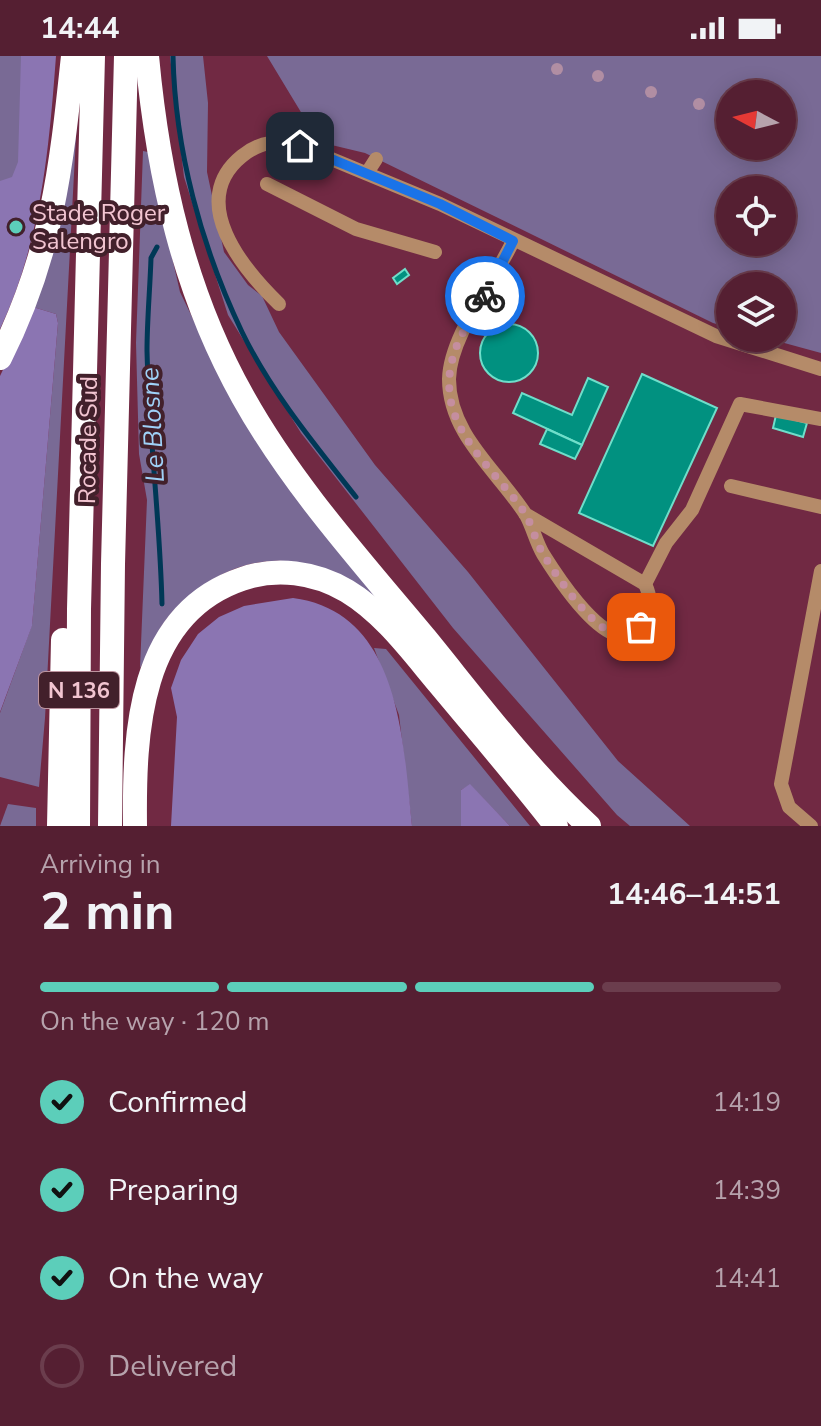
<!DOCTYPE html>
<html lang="en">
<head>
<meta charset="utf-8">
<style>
	body { margin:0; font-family:"Nunito Sans",sans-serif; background:#5b273a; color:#f1f3f6; height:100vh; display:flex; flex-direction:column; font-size:30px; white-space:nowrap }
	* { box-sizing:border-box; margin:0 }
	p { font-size:26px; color:#b6a2ac }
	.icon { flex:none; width:44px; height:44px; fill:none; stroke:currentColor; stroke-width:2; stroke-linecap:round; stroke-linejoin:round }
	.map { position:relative; height:770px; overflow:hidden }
	.details { display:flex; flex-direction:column; background:#551f32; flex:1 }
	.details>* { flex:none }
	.needle { width:52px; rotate:277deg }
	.controls { position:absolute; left:716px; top:24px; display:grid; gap:16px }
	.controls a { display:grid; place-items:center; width:80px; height:80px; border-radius:50%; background:#551f32; box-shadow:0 4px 20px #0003,0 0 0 2px #6b3d4d; font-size:40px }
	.pin { position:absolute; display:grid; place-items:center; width:68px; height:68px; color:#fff; margin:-34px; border-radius:16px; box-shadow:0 4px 12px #0006 }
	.courier { position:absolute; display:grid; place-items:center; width:80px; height:80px; margin:-40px; border:6px solid #1a73e8; border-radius:50%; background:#fff; color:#222; box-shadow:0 2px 10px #0007 }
	.headline em { font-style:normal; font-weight:700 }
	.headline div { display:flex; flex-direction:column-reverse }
	.headline { display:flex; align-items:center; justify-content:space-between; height:136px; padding:0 40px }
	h1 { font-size:52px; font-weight:700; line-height:60px }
	.bar { display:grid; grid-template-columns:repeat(4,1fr); gap:12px 8px; align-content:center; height:96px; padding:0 40px }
	.bar i { height:10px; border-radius:6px; background:#6b3d4d }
	.bar .active { background:#5cceba }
	.bar p { grid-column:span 4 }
	ol { padding:0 40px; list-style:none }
	li { display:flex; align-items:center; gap:24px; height:88px }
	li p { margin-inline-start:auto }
	li .icon { padding:8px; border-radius:50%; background:#5cceba; color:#111; stroke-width:4 }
	li:last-child { color:#b6a2ac }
	li i { width:44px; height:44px; border:4px solid #6b3d4d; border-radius:50% }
	.status { display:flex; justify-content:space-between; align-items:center; height:56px; padding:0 40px; background:#551f32; direction:ltr }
	.status svg { height:22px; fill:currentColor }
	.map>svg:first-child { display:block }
	.green { fill:#796a95; fill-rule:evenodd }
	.forest { fill:#8b75b2 }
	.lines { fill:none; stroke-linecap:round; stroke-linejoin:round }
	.stream { stroke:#003856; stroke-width:5 }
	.building { fill:#019180; stroke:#6fdeca; stroke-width:2 }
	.minor { stroke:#b58b69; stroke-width:14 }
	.highway { stroke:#fff; stroke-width:24 }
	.tree { fill:#b18ea3 }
	.done { stroke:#c58e9f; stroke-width:8; stroke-dasharray:0 14.4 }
	.route { stroke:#1a73e8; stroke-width:10 }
	.poi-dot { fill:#5cceba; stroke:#42202b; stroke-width:3 }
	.labels { text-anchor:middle; stroke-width:8; stroke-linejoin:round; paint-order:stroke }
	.shield { fill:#42202b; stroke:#bd949f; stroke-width:2 }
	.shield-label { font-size:22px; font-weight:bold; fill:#f2c5d1 }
	.poi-label { font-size:24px; fill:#f2c5d1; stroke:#42202b; text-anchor:start }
	.street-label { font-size:24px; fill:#f2c5d1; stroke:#42202b }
	.water-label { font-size:26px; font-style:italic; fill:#9fd1f7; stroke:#42202b }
</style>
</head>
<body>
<div class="status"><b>14:44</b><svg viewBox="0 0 49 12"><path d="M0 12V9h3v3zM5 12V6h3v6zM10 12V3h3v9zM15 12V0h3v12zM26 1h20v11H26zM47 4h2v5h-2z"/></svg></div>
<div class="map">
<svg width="821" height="770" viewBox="0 0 821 770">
	<rect width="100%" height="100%" fill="#712943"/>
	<!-- green -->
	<g class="green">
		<path d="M0,0H52L0,264Z"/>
		<path d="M170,0H203L208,47L207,116L224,196L248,229L262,240L279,276L375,409L468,516L618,705L690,770H630L617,759L453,572L301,377L228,259L184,121Z"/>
		<path d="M267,0H821V297L766,282H782V230H730V272L713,267L365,97L319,86ZM730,38H782V90H730ZM730,134H782V186H730Z"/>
		<path d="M77,62L45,662L39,731L0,721V657L32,569L58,267L56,258L33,251Z"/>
		<path d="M143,95L148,96L180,236L226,331L380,544C355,532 328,516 302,508C251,494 192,527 163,568C154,581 149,598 140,612L147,444L139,398L136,287Z"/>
		<path d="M374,592L386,593L530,770H510L470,729L461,734V770H412L399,659Z"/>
		<path d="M8,748L36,752V770H0Z"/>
	</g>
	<!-- forest -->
	<g class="forest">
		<path d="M21,0H56C49,94 41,186 0,273V125L12,121L18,106Z"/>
		<path d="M33,251L56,258L58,267L32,570L0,656V320Z"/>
		<path d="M293,542C401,556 403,686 412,770H171L177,661L171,632L181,604L198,578L219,561L244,550Z"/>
		<path d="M470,728L510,770H461V734Z"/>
	</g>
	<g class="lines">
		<!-- stream -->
		<g class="stream">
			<path d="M173,0C175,94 201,190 242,276C271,336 315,389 356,441"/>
			<path d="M157,191L151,202C150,233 147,264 147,295C149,380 160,464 162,548"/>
		</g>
	</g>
	<!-- building -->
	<g class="building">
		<path d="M405,213L409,219L397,228L393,222Z"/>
		<circle cx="509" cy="297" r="29"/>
		<path d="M642,318L717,352L653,490L579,457Z"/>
		<path d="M588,322L608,331L582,389L513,357L522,337L572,359Z"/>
		<path d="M776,359L807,367L803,381L773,372Z"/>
		<path d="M547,373L582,389L575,403L540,388Z"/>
	</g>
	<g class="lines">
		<!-- minor -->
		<g class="minor">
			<path d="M367,117L376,103"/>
			<path d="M267,128L356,173L435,196"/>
			<path d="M513,185C494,226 450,279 449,323C449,379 498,415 526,459C533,472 536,486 543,498C558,522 594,577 622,580C647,575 656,551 645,528L525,458"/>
			<path d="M279,248C243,213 186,145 242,100C261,85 277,84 300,90L440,148L716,280L821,313"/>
			<path d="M731,430L821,451"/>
			<path d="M645,528L666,487L692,454L740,348L821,363"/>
			<path d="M811,770L789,751L781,728L821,515"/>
		</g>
		<!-- highway -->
		<g class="highway">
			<path d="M147,0C158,120 184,236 243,341C292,429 362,506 426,583C478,647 528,714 589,770"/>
			<path d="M0,302C52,198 61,114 73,0"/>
			<path d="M59,770L63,584"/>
			<path d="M78,770L79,553L93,0"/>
			<path d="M110,770L113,508L126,0"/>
			<path d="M135,770C134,677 138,558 242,523C276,511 315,516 347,535C385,558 412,596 440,629C479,676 519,722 556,770"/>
		</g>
	</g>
	<!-- trees -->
	<g class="tree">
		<circle cx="557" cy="13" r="6"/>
		<circle cx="598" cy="20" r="6"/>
		<circle cx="651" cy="36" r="6"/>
		<circle cx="699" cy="48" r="6"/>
	</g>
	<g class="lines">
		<!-- done -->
		<path class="done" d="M485,240C464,273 445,300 450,341C457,387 502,422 526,459C533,472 536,486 543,498C558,522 594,577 622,580L641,571"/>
		<!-- route -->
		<path class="route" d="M300,90L440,148L513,185L485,240"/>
	</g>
	<!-- markers -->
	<circle class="poi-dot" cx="16" cy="171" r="8"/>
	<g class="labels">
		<!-- shield labels -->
		<rect class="shield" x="39" y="616" width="80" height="36" rx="6"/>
		<g class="shield-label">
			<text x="79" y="642">N 136</text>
		</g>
		<!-- poi labels -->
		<g class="poi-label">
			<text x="32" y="165">Stade Roger<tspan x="32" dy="28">Salengro</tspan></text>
		</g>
		<!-- street labels -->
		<g class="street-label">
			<text transform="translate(88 384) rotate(-89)" y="8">Rocade Sud</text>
		</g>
		<!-- water labels -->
		<g class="water-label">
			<text transform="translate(152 369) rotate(-93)" y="9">Le Blosne</text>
		</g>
	</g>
</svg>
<div class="controls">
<a><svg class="needle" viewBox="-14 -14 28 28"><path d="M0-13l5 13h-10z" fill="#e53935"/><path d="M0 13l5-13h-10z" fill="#b6a2ac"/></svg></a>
<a><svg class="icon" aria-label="locate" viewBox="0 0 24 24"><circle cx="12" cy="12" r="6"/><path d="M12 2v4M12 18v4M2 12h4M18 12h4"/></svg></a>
<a><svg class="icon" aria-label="layers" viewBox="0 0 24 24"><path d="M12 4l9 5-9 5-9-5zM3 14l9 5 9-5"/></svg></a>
</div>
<div class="pin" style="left:641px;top:571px;background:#ea580c"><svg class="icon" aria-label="bag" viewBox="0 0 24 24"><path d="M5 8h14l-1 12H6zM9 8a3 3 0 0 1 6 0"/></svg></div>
<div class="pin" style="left:300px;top:90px;background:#1f2937"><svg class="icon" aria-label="home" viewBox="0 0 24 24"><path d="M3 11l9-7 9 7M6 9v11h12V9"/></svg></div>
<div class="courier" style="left:485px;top:240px"><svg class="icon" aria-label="bike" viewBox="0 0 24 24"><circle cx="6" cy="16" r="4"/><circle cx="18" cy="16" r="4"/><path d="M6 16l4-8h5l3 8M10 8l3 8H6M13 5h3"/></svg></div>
</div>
<section class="details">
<div class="headline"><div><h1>2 min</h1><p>Arriving in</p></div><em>14:46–14:51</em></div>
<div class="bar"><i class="active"></i><i class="active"></i><i class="active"></i><i></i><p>On the way · 120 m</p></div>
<ol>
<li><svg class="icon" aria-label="check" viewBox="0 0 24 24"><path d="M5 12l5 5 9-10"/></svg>Confirmed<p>14:19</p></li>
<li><svg class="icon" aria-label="check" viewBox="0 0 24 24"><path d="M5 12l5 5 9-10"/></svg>Preparing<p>14:39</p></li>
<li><svg class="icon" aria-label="check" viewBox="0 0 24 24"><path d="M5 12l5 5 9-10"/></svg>On the way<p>14:41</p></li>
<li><i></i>Delivered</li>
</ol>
</section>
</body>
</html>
